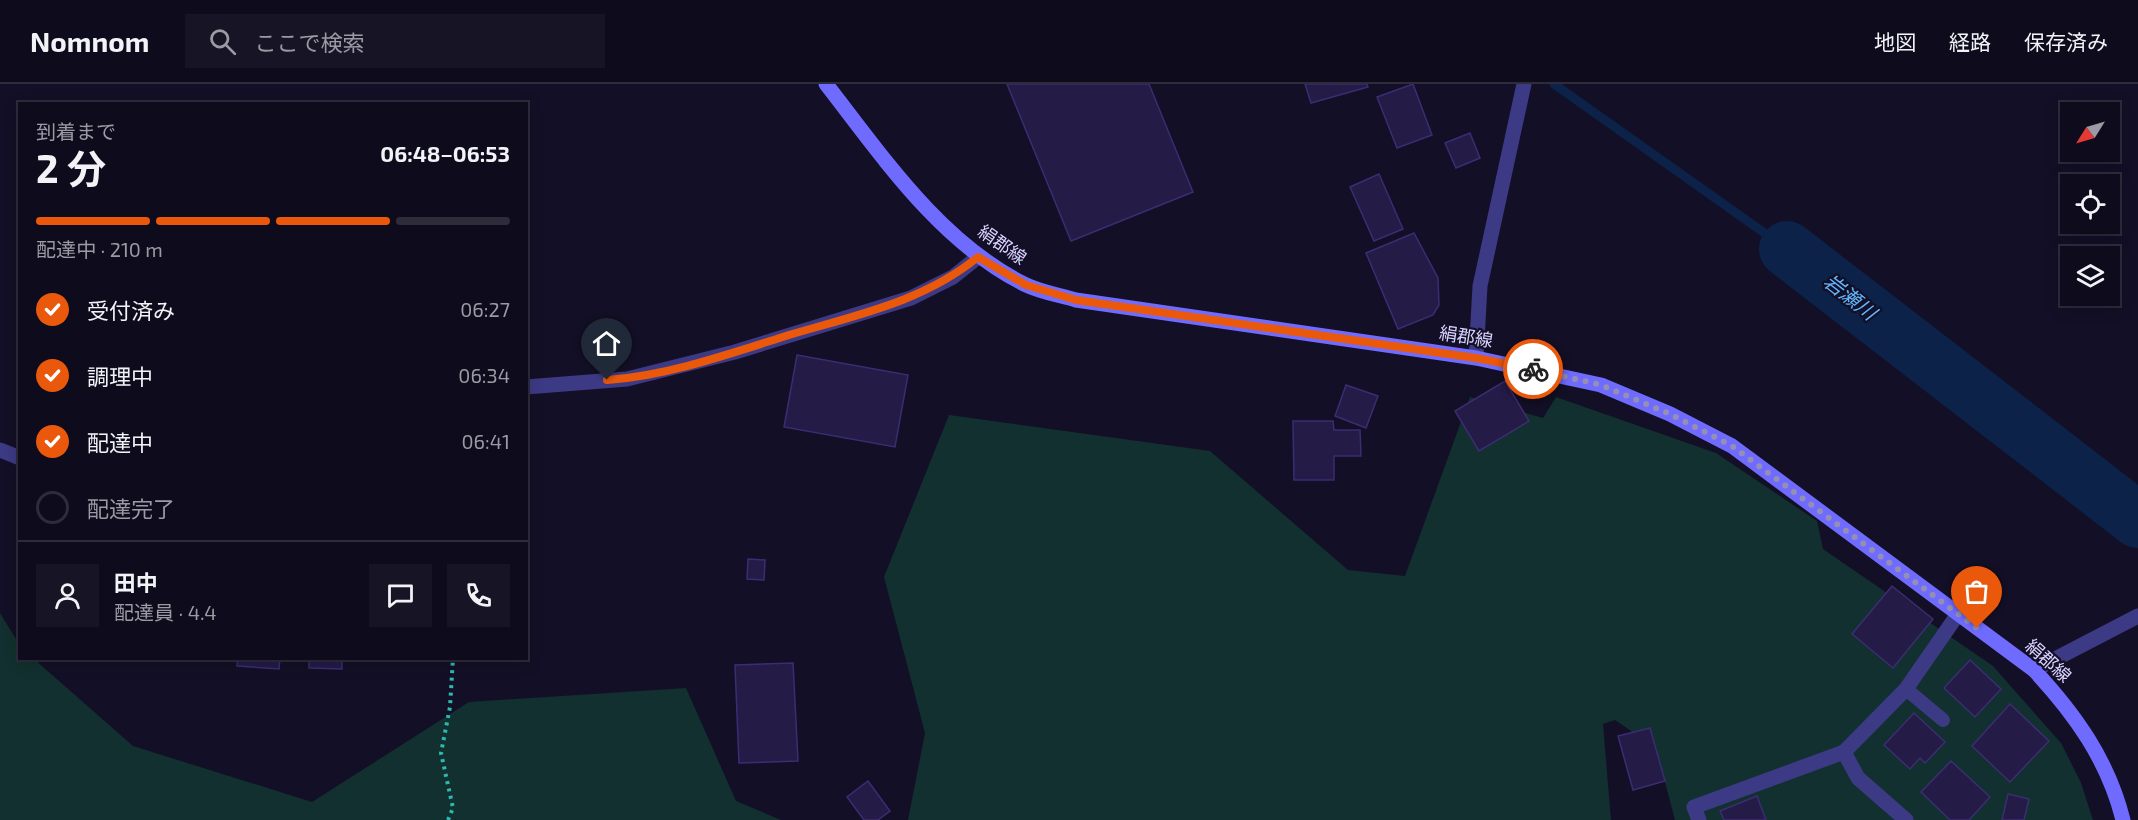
<!DOCTYPE html>
<html lang="ja">
<head>
<meta charset="utf-8">
<style>
	body { margin:0; font-family:"Exo 2","Noto Sans JP",sans-serif; background:#171425; color:#f1f3f6; height:100vh; display:flex; flex-direction:column; font-size:22px; white-space:nowrap }
	* { box-sizing:border-box; margin:0 }
	p { font-size:20px; color:#9b9ba3 }
	.icon { flex:none; width:33px; height:33px; fill:none; stroke:currentColor; stroke-width:2; stroke-linecap:round; stroke-linejoin:round }
	.map { position:relative; flex:1; overflow:hidden }
	.sheet { position:absolute; left:18px; top:18px; width:510px; height:558px; display:flex; flex-direction:column; background:#0e0b1c; border-radius:0px; box-shadow:0 3px 15px #0003,0 0 0 2px #2e2b3b }
	.sheet>* { flex:none }
	.needle { width:39px; rotate:233deg }
	.controls { position:absolute; left:2060px; top:18px; display:grid; gap:12px }
	.controls a { display:grid; place-items:center; width:60px; height:60px; border-radius:0px; background:#0e0b1c; box-shadow:0 3px 15px #0003,0 0 0 2px #2e2b3b; font-size:30px }
	.pin { position:absolute; display:grid; place-items:center; width:51px; height:51px; color:#fff; margin:-62px -26px; border-radius:50% 50% 50% 0; rotate:-45deg; box-shadow:0 0 6px #0007 }
	.pin .icon { rotate:45deg }
	.courier { position:absolute; display:grid; place-items:center; width:60px; height:60px; margin:-30px; border:4px solid #ea580c; border-radius:50%; background:#fff; color:#222; box-shadow:0 2px 8px #0007 }
	.summary em { font-style:normal; font-weight:700 }
	.summary div { display:flex; flex-direction:column-reverse }
	.summary { display:flex; align-items:center; justify-content:space-between; height:102px; padding:0 18px }
	h1 { font-size:39px; font-weight:700; line-height:45px }
	.bar { display:grid; grid-template-columns:repeat(4,1fr); gap:9px 6px; align-content:center; height:72px; padding:0 18px }
	.bar i { height:8px; border-radius:4px; background:#2e2b3b }
	.bar .active { background:#ea580c }
	.bar p { grid-column:span 4 }
	.line { display:flex; align-items:center; gap:15px; padding:0 18px; border-top:2px solid #2e2b3b }
	.line div { flex:1 }
	.round { display:grid; place-items:center; flex:none; width:63px; height:63px; border-radius:0px; background:#171425 }
	ol { padding:0 18px; list-style:none }
	li { display:flex; align-items:center; gap:18px; height:66px }
	li p { margin-inline-start:auto }
	li .icon { padding:6px; border-radius:50%; background:#ea580c; color:#fff; stroke-width:4 }
	li:last-child { color:#9b9ba3 }
	li i { width:33px; height:33px; border:3px solid #2e2b3b; border-radius:50% }
	header { display:flex; align-items:center; gap:36px; box-sizing:border-box; height:84px; padding:0 30px; background:#0e0b1c; border-bottom:2px solid #2e2b3b }
	header strong { font-size:28px }
	nav { display:flex; gap:33px; margin-inline-start:auto; font-size:21px }
	.search { width:420px; height:54px; background:#171425; display:flex; align-items:center; gap:15px; box-sizing:border-box; padding:0 21px; border-radius:0px; color:#9b9ba3; font-size:22px }
	.map>svg:first-child { display:block }
	.green { fill:#12302f }
	.lines { fill:none; stroke-linecap:round; stroke-linejoin:round }
	.stream { stroke:#0c2248; stroke-width:9 }
	.river { stroke:#0c2248; stroke-width:56 }
	.building { fill:#241b47; stroke:#3b2d73; stroke-width:1.5 }
	.path { stroke:#2fb8b0; stroke-width:4; stroke-dasharray:3 4.5; stroke-linecap:butt }
	.lane { stroke:#3d3a85; stroke-width:14 }
	.street { stroke:#3d3a85; stroke-width:15 }
	.secondary { stroke:#6f6bff; stroke-width:15 }
	.done { stroke:#948fb3; stroke-width:6; stroke-dasharray:0 10.8 }
	.route { stroke:#ea580c; stroke-width:8 }
	.labels { text-anchor:middle; stroke-width:4.5; stroke-linejoin:round; paint-order:stroke }
	.street-label { font-size:18px; fill:#d9d4ff; stroke:#130f26 }
	.water-label { font-size:20px; font-style:italic; fill:#62b6ff; stroke:#130f26 }
</style>
</head>
<body>
<header>
<strong>Nomnom</strong>
<div class="search"><svg class="icon" aria-label="search" viewBox="0 0 24 24"><circle cx="10" cy="10" r="6"/><path d="M15 15l6 6"/></svg>ここで検索</div>
<nav><a>地図</a><a>経路</a><a>保存済み</a></nav>
</header>
<div class="map">
<svg width="2138" height="736" viewBox="0 0 2138 736">
	<rect width="100%" height="100%" fill="#130f26"/>
	<!-- green -->
	<g class="green">
		<path d="M1470,313L1543,334L1556,313L1716,369L1817,437L1823,465L1993,582L2061,659L2081,699L2093,736H1675L1656,664L1615,636L1603,640L1611,736H908L925,649L884,493L949,331L1210,367L1348,486L1405,492Z"/>
		<path d="M0,529L19,560L20,574L34,575L133,662L312,718L469,618L686,604L736,717L781,736H0Z"/>
	</g>
	<g class="lines">
		<!-- stream -->
		<path class="stream" d="M1554,0L1787,165"/>
		<!-- river -->
		<path class="river" d="M1787,165L2138,436"/>
	</g>
	<!-- building -->
	<g class="building">
		<path d="M1007,0H1149L1193,108L1071,157Z"/>
		<path d="M1305,0H1367L1368,3L1311,19Z"/>
		<path d="M1413,0L1432,51L1397,64L1377,13Z"/>
		<path d="M1470,49L1480,74L1456,84L1445,59Z"/>
		<path d="M1379,90L1403,145L1374,157L1350,103Z"/>
		<path d="M1414,149L1438,194L1439,221L1433,231L1398,245L1366,169Z"/>
		<path d="M797,271L908,291L895,363L784,343Z"/>
		<path d="M1505,297L1529,337L1479,367L1455,327Z"/>
		<path d="M1346,301L1378,312L1366,344L1335,332Z"/>
		<path d="M1293,337H1333L1334,346H1360L1361,372H1334V396H1294Z"/>
		<path d="M748,475L765,476L764,496L747,495Z"/>
		<path d="M1892,502L1933,535L1893,584L1852,550Z"/>
		<path d="M238,574H280L279,585L237,582Z"/>
		<path d="M309,574H342V585L309,584Z"/>
		<path d="M1970,576L2001,605L1975,633L1944,604Z"/>
		<path d="M793,579L798,677L739,679L735,581Z"/>
		<path d="M2010,620L2049,657L2010,698L1972,662Z"/>
		<path d="M1914,629L1945,658L1925,679L1920,674L1910,685L1884,661Z"/>
		<path d="M1650,644L1665,697L1633,706L1618,652Z"/>
		<path d="M1951,677L1990,713L1969,736H1950L1921,708Z"/>
		<path d="M868,697L890,727L878,736H864L847,713Z"/>
		<path d="M2008,710L2029,715L2024,736H2002Z"/>
		<path d="M1757,712L1766,736H1724L1720,727Z"/>
	</g>
	<g class="lines">
		<!-- path -->
		<path class="path" d="M448,736L453,724L441,669L450,623L453,574"/>
		<!-- lane -->
		<path class="lane" d="M1906,605L1943,636"/>
		<!-- street -->
		<g class="street">
			<path d="M1476,274L1480,202L1524,0"/>
			<path d="M526,303L627,295L735,268L911,214L953,193L978,173"/>
			<path d="M0,366L20,374"/>
			<path d="M2034,586L2138,532"/>
			<path d="M1699,736L1694,723L1844,668"/>
			<path d="M1906,736L1858,694L1844,668L1906,605L1958,530"/>
		</g>
		<!-- secondary -->
		<path class="secondary" d="M826,0C883,73 939,157 1024,200C1040,208 1059,211 1076,216L1476,274L1601,301L1670,330L1732,362L2034,586C2075,630 2108,676 2123,736"/>
	</g>
	<g class="lines">
		<!-- done -->
		<path class="done" d="M1533,285L1601,301L1670,330L1732,362L1977,544"/>
		<!-- route -->
		<path class="route" d="M607,296C667,292 732,269 789,251C856,231 923,218 978,173L1026,201L1076,216L1476,274L1533,285"/>
	</g>
	<g class="labels">
		<!-- street labels -->
		<g class="street-label">
			<text transform="translate(1002 161) rotate(35)" y="6">絹郡線</text>
			<text transform="translate(1466 253) rotate(9)" y="6">絹郡線</text>
			<text transform="translate(2048 577) rotate(42)" y="6">絹郡線</text>
		</g>
		<!-- water labels -->
		<g class="water-label">
			<text transform="translate(1850 213) rotate(38)" y="7">岩瀬川</text>
		</g>
	</g>
</svg>
<div class="controls">
<a><svg class="needle" viewBox="-14 -14 28 28"><path d="M0-13l5 13h-10z" fill="#e53935"/><path d="M0 13l5-13h-10z" fill="#9b9ba3"/></svg></a>
<a><svg class="icon" aria-label="locate" viewBox="0 0 24 24"><circle cx="12" cy="12" r="6"/><path d="M12 2v4M12 18v4M2 12h4M18 12h4"/></svg></a>
<a><svg class="icon" aria-label="layers" viewBox="0 0 24 24"><path d="M12 4l9 5-9 5-9-5zM3 14l9 5 9-5"/></svg></a>
</div>
<div class="pin" style="left:1977px;top:544px;background:#ea580c"><svg class="icon" aria-label="bag" viewBox="0 0 24 24"><path d="M5 8h14l-1 12H6zM9 8a3 3 0 0 1 6 0"/></svg></div>
<div class="pin" style="left:607px;top:296px;background:#1f2937"><svg class="icon" aria-label="home" viewBox="0 0 24 24"><path d="M3 11l9-7 9 7M6 9v11h12V9"/></svg></div>
<div class="courier" style="left:1533px;top:285px"><svg class="icon" aria-label="bike" viewBox="0 0 24 24"><circle cx="6" cy="16" r="4"/><circle cx="18" cy="16" r="4"/><path d="M6 16l4-8h5l3 8M10 8l3 8H6M13 5h3"/></svg></div>
<section class="sheet">
<div class="summary"><div><h1>2 分</h1><p>到着まで</p></div><em>06:48–06:53</em></div>
<div class="bar"><i class="active"></i><i class="active"></i><i class="active"></i><i></i><p>配達中 · 210 m</p></div>
<ol>
<li><svg class="icon" aria-label="check" viewBox="0 0 24 24"><path d="M5 12l5 5 9-10"/></svg>受付済み<p>06:27</p></li>
<li><svg class="icon" aria-label="check" viewBox="0 0 24 24"><path d="M5 12l5 5 9-10"/></svg>調理中<p>06:34</p></li>
<li><svg class="icon" aria-label="check" viewBox="0 0 24 24"><path d="M5 12l5 5 9-10"/></svg>配達中<p>06:41</p></li>
<li><i></i>配達完了</li>
</ol>
<div class="line" style="height:108px"><a class="round"><svg class="icon" aria-label="person" viewBox="0 0 24 24"><circle cx="12" cy="8" r="4"/><path d="M4 21q1-7 8-7t8 7"/></svg></a><div><b>田中</b><p>配達員 · 4.4</p></div><a class="round"><svg class="icon" aria-label="chat" viewBox="0 0 24 24"><path d="M4 5h16v11H9l-5 4z"/></svg></a><a class="round"><svg class="icon" aria-label="phone" viewBox="0 0 24 24"><path d="M5 4h4l2 5-3 2q2 4 5 5l2-3 5 2v4C11 20 4 13 5 4z"/></svg></a></div>
</section>
</div>
</body>
</html>
